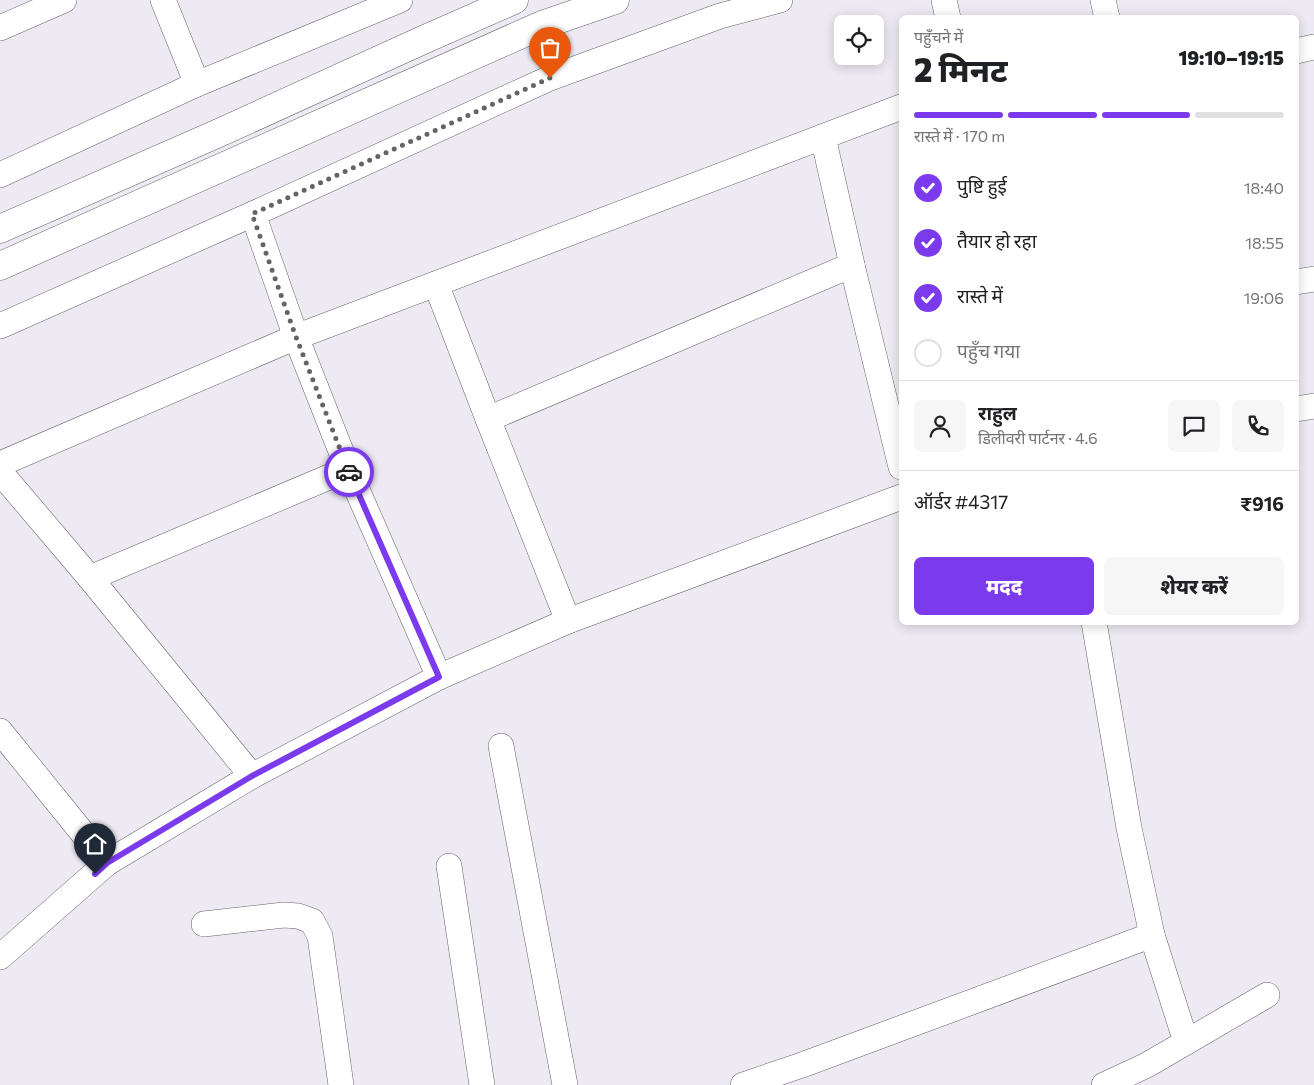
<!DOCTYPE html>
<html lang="hi">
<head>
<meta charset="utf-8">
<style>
	body { margin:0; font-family:Commissioner,"Noto Sans Devanagari",sans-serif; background:#f6f6f6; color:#202124; height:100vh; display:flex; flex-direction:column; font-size:19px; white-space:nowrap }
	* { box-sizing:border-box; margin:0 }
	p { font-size:16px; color:#757577 }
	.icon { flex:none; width:28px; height:28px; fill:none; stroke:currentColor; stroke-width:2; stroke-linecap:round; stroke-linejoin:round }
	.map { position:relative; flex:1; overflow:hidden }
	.sheet { position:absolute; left:899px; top:15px; width:400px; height:610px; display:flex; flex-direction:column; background:#fff; border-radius:8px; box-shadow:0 2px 12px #0003 }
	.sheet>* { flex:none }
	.fabs { position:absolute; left:834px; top:15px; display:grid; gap:10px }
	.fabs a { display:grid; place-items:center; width:50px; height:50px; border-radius:8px; background:#fff; box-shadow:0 2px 12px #0003; font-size:25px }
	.pin { position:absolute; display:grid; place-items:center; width:42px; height:42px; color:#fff; margin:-51px -21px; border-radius:50% 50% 50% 0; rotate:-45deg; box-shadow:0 0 5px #0007 }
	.pin .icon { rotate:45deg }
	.courier { position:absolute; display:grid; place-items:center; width:50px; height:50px; margin:-25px; border:4px solid #7c3aed; border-radius:50%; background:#fff; color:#222; box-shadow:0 1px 6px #0007 }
	.summary em { font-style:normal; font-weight:800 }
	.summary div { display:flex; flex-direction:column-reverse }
	.summary { display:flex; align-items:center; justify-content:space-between; height:85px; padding:0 15px }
	h1 { font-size:32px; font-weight:800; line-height:38px }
	.bar { display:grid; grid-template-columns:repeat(4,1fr); gap:8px 5px; align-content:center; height:60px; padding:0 15px }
	.bar i { height:6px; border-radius:4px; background:#e0e0e0 }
	.bar .current { background:#7c3aed }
	.bar p { grid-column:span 4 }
	.line { display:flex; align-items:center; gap:12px; padding:0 15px; border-top:1px solid #e0e0e0 }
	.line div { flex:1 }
	.round { display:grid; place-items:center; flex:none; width:52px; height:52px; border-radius:8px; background:#f6f6f6 }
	ol { padding:0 15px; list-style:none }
	li { display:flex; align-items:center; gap:15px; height:55px }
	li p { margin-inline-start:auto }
	li .icon { padding:5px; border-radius:50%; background:#7c3aed; color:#fff; stroke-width:4 }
	li:last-child { color:#757577 }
	li i { width:28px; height:28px; border:2px solid #e0e0e0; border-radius:50% }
	.cta { display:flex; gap:10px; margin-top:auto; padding:10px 15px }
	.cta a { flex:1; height:58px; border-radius:8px; background:#7c3aed; color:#fff; font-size:20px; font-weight:800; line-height:58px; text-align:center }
	.cta a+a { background:#f6f6f6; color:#202124 }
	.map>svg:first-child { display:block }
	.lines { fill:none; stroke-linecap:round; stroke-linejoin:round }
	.minor-casing { stroke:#66636b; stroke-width:26 }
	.tertiary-casing { stroke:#66636b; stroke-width:29 }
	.minor { stroke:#fff; stroke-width:25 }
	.tertiary { stroke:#fff; stroke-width:28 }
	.done { stroke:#646368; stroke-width:5; stroke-dasharray:0 9 }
	.route { stroke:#7c3aed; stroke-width:6 }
</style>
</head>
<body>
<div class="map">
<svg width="1314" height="1085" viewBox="0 0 1314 1085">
	<rect width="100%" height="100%" fill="#edeaf3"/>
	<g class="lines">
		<defs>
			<g id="minor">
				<path d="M163,0L197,84"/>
				<path d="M944,0L948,18"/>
				<path d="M1103,0L1107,18"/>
				<path d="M0,28L64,0"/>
				<path d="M1296,51L1314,47"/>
				<path d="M823,137L852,265L901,467"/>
				<path d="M0,175L197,84L400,0"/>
				<path d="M253,214L296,337L348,469L439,677"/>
				<path d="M1296,282L1314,279"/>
				<path d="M436,284L488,419L568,621"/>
				<path d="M0,326L253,214L550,78L720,16L780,0"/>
				<path d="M1296,409L1314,406"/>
				<path d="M488,419L852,265"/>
				<path d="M0,464L296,337L901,107"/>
				<path d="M0,472L90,578L252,776"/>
				<path d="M90,578L348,469"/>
				<path d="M1094,622L1129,828L1152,935L1186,1042"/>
				<path d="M0,731L107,863"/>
				<path d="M501,746L565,1085"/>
				<path d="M449,866L482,1085"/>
				<path d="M204,924L284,915L298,916L312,921L320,936L341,1085"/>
				<path d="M0,957L107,863L252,776L439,677L568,621L901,497"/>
				<path d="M743,1085L802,1065L1152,935"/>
				<path d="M1104,1085L1147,1065L1267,995"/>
			</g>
			<g id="tertiary">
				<path d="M0,229L221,132L423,40L514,0"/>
				<path d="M0,266L542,25L615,0"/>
			</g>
		</defs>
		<!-- minor casing -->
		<use href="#minor" class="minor-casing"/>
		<!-- tertiary casing -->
		<use href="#tertiary" class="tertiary-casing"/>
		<!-- minor -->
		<use href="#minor" class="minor"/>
		<!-- tertiary -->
		<use href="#tertiary" class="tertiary"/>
	</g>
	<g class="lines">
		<!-- done -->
		<path class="done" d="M349,472L296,337L252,214L550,78"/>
		<!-- route -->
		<path class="route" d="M95,874L107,863L252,776L439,677L349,472"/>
	</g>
</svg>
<div class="fabs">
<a><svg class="icon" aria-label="locate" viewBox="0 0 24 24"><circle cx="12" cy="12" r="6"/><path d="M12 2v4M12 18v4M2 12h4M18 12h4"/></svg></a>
</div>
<div class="pin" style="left:550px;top:78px;background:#ea580c"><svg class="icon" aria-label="bag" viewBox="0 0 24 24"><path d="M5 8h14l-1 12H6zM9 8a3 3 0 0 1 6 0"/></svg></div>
<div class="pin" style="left:95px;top:874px;background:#1f2937"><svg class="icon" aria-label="home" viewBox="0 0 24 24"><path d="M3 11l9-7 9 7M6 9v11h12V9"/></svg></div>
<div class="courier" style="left:349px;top:472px"><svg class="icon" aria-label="car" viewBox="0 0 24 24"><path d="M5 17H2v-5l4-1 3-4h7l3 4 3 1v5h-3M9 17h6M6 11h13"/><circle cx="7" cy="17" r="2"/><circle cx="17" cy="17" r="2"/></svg></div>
<section class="sheet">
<div class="summary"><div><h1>2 मिनट</h1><p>पहुँचने में</p></div><em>19:10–19:15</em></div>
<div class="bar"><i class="current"></i><i class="current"></i><i class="current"></i><i></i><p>रास्ते में · 170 m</p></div>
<ol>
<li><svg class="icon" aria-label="check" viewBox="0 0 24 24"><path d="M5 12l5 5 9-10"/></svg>पुष्टि हुई<p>18:40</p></li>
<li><svg class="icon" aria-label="check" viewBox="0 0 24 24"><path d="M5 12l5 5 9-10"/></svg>तैयार हो रहा<p>18:55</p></li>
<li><svg class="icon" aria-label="check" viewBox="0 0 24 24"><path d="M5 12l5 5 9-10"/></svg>रास्ते में<p>19:06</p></li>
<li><i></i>पहुँच गया</li>
</ol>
<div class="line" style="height:90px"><a class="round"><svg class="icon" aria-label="person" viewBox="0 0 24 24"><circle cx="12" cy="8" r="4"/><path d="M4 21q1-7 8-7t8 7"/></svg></a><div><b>राहुल</b><p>डिलीवरी पार्टनर · 4.6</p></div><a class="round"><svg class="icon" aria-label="chat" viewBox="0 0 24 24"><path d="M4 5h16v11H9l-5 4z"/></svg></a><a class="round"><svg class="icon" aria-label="phone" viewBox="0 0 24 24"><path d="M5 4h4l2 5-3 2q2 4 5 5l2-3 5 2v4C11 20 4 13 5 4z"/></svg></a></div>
<div class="line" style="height:65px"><div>ऑर्डर #4317</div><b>₹916</b></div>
<div class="cta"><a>मदद</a><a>शेयर करें</a></div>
</section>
</div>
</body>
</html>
